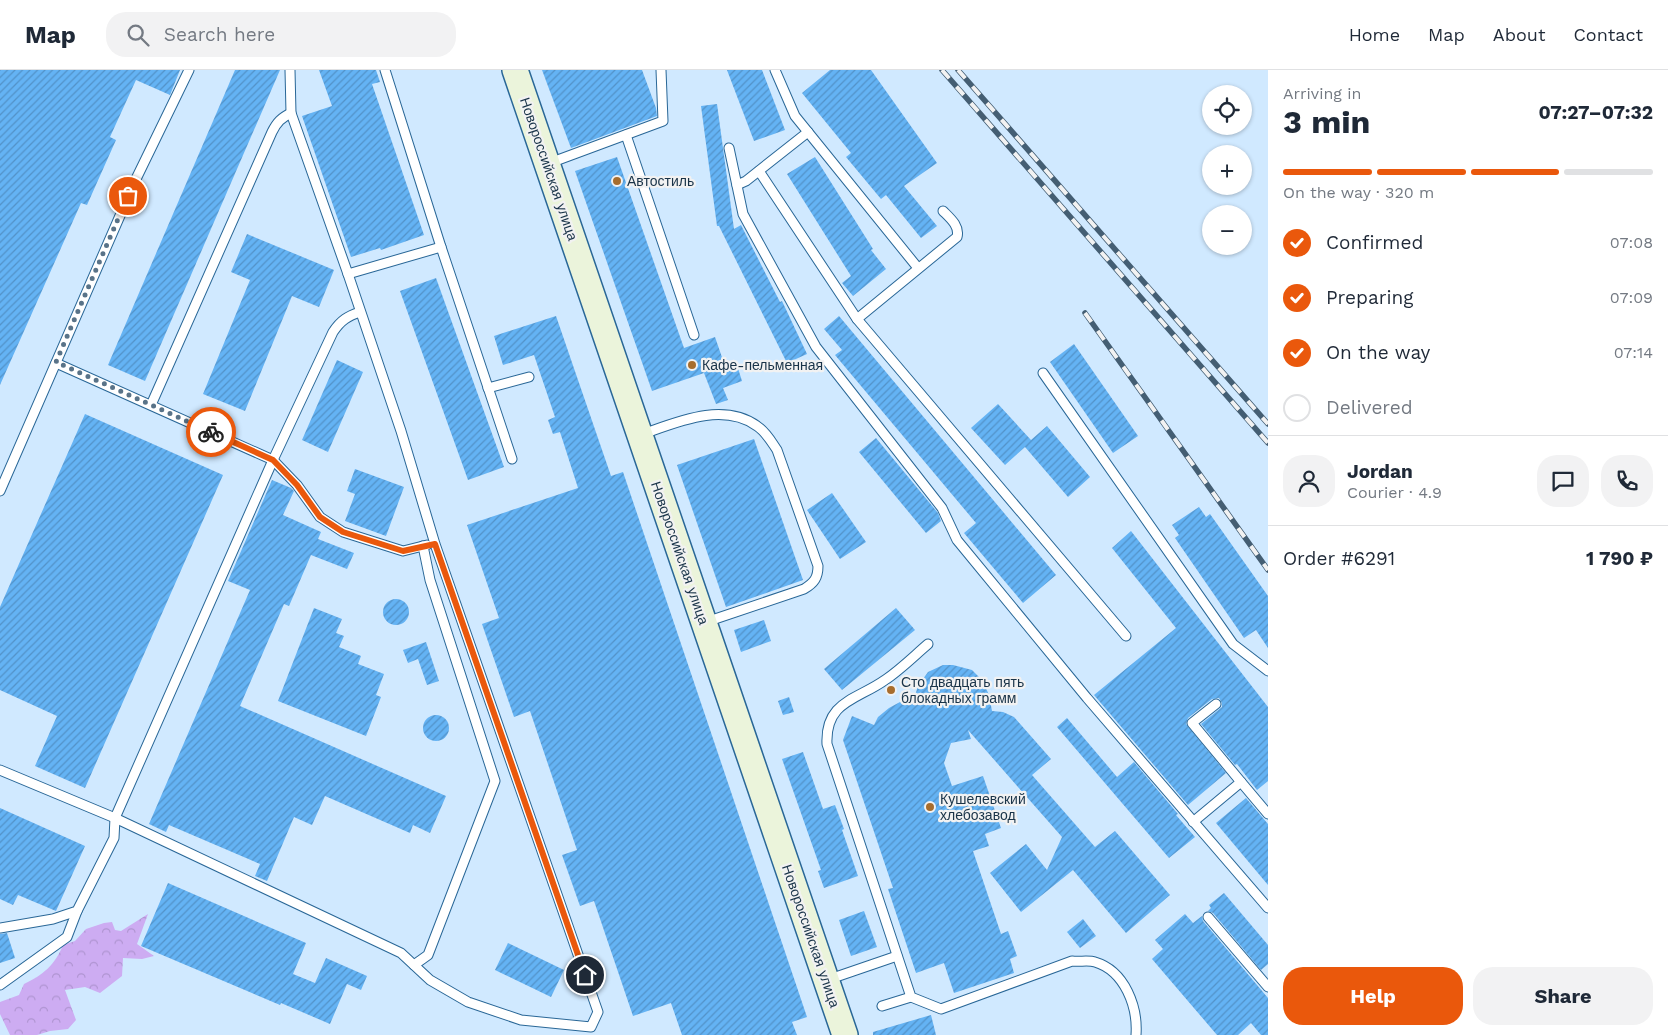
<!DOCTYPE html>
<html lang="en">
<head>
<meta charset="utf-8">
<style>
	body { margin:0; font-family:"Work Sans",sans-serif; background:#f2f2f3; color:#1f2937; height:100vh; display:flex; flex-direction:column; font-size:19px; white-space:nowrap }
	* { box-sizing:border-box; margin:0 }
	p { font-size:16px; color:#747a83 }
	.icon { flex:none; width:28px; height:28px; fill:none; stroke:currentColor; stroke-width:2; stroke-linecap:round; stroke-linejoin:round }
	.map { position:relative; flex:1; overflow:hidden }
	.details { display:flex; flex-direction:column; background:#fff; width:400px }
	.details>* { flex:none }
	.tools { position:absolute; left:1202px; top:15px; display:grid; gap:10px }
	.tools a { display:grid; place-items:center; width:50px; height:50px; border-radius:50%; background:#fff; box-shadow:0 1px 4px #0004; font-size:25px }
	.pin { position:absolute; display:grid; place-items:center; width:42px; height:42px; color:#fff; margin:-21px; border:2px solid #fff; border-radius:50%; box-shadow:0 1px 5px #0007 }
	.courier { position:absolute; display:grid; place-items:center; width:50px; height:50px; margin:-25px; border:4px solid #ea580c; border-radius:50%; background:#fff; color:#222; box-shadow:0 1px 6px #0007 }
	.head em { font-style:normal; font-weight:700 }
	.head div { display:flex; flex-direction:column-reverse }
	.head { display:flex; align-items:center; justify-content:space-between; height:85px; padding:0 15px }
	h1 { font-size:32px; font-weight:700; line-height:38px }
	.bar { display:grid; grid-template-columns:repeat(4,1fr); gap:8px 5px; align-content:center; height:60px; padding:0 15px }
	.bar i { height:6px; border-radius:4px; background:#e0e1e3 }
	.bar .on { background:#ea580c }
	.bar p { grid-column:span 4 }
	.line { display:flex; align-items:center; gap:12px; padding:0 15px; border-top:1px solid #e0e1e3 }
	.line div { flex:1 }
	.round { display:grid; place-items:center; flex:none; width:52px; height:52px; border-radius:20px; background:#f2f2f3 }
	ol { padding:0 15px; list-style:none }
	li { display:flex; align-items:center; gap:15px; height:55px }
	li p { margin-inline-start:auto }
	li .icon { padding:5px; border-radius:50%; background:#ea580c; color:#fff; stroke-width:4 }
	li:last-child { color:#747a83 }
	li i { width:28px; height:28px; border:2px solid #e0e1e3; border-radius:50% }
	.action { display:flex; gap:10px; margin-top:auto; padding:10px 15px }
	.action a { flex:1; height:58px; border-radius:20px; background:#ea580c; color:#fff; font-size:20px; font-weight:700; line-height:58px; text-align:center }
	.action a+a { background:#f2f2f3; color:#1f2937 }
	header { display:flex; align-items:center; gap:30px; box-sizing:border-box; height:70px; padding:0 25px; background:#fff; border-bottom:1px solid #e0e1e3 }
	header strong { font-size:24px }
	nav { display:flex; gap:28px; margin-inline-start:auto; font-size:18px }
	.search { width:350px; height:45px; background:#f2f2f3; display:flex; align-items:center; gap:12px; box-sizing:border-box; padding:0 18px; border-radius:20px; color:#747a83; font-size:19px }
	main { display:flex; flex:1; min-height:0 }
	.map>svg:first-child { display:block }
	.forest { fill:url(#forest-crowns) }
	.building { fill:url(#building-hatch) }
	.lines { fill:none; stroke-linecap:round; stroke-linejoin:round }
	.lane-casing { stroke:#296797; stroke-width:11 }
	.secondary-casing { stroke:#296797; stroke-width:28 }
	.lane { stroke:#fff; stroke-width:9 }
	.secondary { stroke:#ebf4db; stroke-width:25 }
	.rail-casing { stroke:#445e73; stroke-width:5.5 }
	.rail { stroke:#f2f2f2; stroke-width:4; stroke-dasharray:11; stroke-linecap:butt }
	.done { stroke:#597388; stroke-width:5; stroke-dasharray:0 9 }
	.route { stroke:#ea580c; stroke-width:6 }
	.poi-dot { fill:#a76d2d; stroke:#f2f2f2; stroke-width:2 }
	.labels { text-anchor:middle; stroke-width:4.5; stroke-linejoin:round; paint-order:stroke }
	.street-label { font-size:14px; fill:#193348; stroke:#f2f2f2 }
	.poi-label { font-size:14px; fill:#193348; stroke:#f2f2f2; text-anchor:start }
</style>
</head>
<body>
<header>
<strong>Map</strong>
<div class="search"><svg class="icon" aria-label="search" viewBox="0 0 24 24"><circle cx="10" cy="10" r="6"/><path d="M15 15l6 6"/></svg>Search here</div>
<nav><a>Home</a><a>Map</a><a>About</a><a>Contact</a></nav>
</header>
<main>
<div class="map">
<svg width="1268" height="965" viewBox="0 0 1268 965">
	<defs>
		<pattern id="forest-crowns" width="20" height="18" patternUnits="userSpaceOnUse" patternTransform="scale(1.25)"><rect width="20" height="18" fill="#cdacf2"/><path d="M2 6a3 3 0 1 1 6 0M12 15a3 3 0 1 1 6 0" fill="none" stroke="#af94d1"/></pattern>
		<pattern id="building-hatch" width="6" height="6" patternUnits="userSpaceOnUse" patternTransform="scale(1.25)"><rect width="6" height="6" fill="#64b3f4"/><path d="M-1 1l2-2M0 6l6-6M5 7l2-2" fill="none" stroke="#5292c8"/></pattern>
	</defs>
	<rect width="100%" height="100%" fill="#d0e9ff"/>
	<!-- forest -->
	<path class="forest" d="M148,844L137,874L154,886L142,889L123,888L122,906L100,923L85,917L65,920L76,950L68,959L50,961L37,965H10L0,944V932L19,925L24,914C43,905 55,895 63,875L75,871L86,859L104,853L112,852L115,860L121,861Z"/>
	<!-- building -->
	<g class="building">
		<path d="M0,0H180L170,25L136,10L110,67L116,70L87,135L81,133L0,315Z"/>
		<path d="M235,0H280L145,311L108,295Z"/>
		<path d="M319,0H376L380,12L372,14L424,165L381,180L380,178L351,187L302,46L332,36Z"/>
		<path d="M542,0H642L656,38L657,46L571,78Z"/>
		<path d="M727,0H762L785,60L754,71Z"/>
		<path d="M830,0H871L937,93L904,116L937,156L921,168L886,125L881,129L846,87L851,83L802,23Z"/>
		<path d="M717,34L734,159L741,155L780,232L782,231L807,284L787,293L719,156H717L701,36Z"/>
		<path d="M617,87L684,278L715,267L725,296L736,292L742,311L723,318L728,330L716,334L704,303L652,321L575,101Z"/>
		<path d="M815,87L873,179L871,180L886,199L853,226L842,213L851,206L787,104Z"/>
		<path d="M247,164L334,200L319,237L292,226L245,341L203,324L250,210L231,202Z"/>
		<path d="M436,208L504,397L468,410L400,221Z"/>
		<path d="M556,246L611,406L623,402L807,947L792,952L797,965H682L671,933L633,946L594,831L580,836L562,785L577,780L530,641L514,647L482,554L499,548L467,455L578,418L560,362L553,364L548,350L555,347L534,285L503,295L494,266Z"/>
		<path d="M839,246L1056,505L1023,533L964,463L976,453L835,285L842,280L824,259Z"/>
		<path d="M1074,274L1138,366L1113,383L1050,292Z"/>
		<path d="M337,290L363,302L328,382L302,370Z"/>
		<path d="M998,334L1031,370L1047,356L1090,407L1068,427L1025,377L1005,395L971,358Z"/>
		<path d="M85,344L223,405L85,718L35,696L57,646L0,620V537Z"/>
		<path d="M876,368L938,443L941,451L926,463L859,382Z"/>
		<path d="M754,369L803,510L726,537L677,395Z"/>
		<path d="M355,399L404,417L386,466L345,451L355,424L347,421Z"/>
		<path d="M272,410L291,418L294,421L283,445L321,462L318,469L354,483L347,499L311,485L289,536L284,534L240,636L446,726L430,763L413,755L410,763L325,726L312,755L294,747L267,811L255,806L260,794L169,755L166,762L149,754L250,520L228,511Z"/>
		<path d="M832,423L866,472L840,489L807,440Z"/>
		<path d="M1199,437L1206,447L1210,444L1268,526V578L1256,560L1244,568L1175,468L1179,465L1172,455Z"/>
		<path d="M1131,461L1268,637V711L1257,720L1237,694L1235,695L1201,654L1222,637V633L1219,628L1212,629L1188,648L1186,654L1226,703L1188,735L1094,625L1176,558L1112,478Z"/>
		<circle cx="396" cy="542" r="13"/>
		<path d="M314,538L342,549L336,563L344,566L339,577L361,586L358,594L384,604L376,625L381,627L366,666L278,631Z"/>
		<path d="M896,538L915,560L842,620L824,599Z"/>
		<path d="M764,550L771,571L741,582L734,560Z"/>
		<path d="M426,572L439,611L427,615L418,589L408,593L403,580Z"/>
		<path d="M943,595H953L972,600L979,607L985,616L989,625L992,641L1003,642L1014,647L1051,689L1032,705L1095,777L1115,761L1170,825L1126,863L1073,800L1021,842L990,803L1026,774L1047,800L1062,767L968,660L971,669L951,673L944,693L952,716L983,706L1001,758L985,764L989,776L973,781L1001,864L1008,861L1017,886L1010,889L1014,903L954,923L944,893L916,903L888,819L893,818L843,670L852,646L874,655L878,647L889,638L900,632H913L918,616L928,602Z"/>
		<path d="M789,627L794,642L783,645L778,631Z"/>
		<circle cx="436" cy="658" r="13"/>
		<path d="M1067,648L1117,707L1134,692L1178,744L1176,745L1195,767L1169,788L1057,657Z"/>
		<path d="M803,682L823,739L835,735L844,759L842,760L858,806L824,818L818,801L821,800L782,689Z"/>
		<path d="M1246,728L1268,754V815L1216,753Z"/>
		<path d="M0,738L85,776L56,841L18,825L13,835L0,829Z"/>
		<path d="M168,813L306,873L293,904L315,913L326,888L367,906L361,920L347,914L330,954L281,933L280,935L141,876Z"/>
		<path d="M1224,823L1268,875V894L1261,900L1213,843L1208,841L1211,838L1209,835Z"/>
		<path d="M864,841L877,877L851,886L839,850Z"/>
		<path d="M1185,844L1193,853L1202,846L1203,851L1268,928V965H1261L1251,953L1238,965H1217L1152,889L1163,879L1155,870Z"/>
		<path d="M1083,849L1096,866L1080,878L1067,862Z"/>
		<path d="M7,863L15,888L0,893V864Z"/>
		<path d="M508,873L564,900L551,927L495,900Z"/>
		<path d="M931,945L936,965H873V962Z"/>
	</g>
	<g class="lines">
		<defs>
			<g id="lane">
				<path d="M385,0L441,177L512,389"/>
				<path d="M775,0L795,46L918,198"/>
				<path d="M626,65L694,265"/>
				<path d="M729,78L743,144L816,277L942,438L957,470L1087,628L1268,838"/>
				<path d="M547,94L663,51L661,0"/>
				<path d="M759,101L857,249L1126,566"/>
				<path d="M737,115L746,111L808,62"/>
				<path d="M348,204L441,177"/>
				<path d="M857,249L957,167C960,156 950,148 943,141"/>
				<path d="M56,293L273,390L297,415L320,447L343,462L403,481L427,475"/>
				<path d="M1043,303L1233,574L1268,601"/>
				<path d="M488,318L529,307"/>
				<path d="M151,335L272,62C277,52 281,48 291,43"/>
				<path d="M640,365C675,353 722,331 757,356C766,362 771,371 777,380L818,496C818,508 814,513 804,519L706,552"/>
				<path d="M0,421L136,109L189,0"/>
				<path d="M928,574C914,586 900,600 885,610C857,630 825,631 827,674L911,927L941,939L1072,891C1079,892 1089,890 1095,892C1125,901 1138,937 1136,965"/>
				<path d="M0,700L115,748L401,883L430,910L468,932L521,950L591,957L598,942L435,474L401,361L348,204L291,43L290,0"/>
				<path d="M1241,712L1268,744"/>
				<path d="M1193,752L1241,712L1192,653L1216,634"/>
				<path d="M1208,847L1268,917"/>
				<path d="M0,858L53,849L77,841L114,768L115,748L273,390L333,262C341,250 348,246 360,242"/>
				<path d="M414,895L428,885L495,711L430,510L423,476"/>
				<path d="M827,910L897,886"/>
				<path d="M0,915L67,867L77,841"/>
				<path d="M882,936L911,927"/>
			</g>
			<path id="secondary" d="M515,0L845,965"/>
		</defs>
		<!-- lane casing -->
		<use href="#lane" class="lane-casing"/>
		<!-- secondary casing -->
		<use href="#secondary" class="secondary-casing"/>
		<!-- lane -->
		<use href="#lane" class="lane"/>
		<!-- secondary -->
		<use href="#secondary" class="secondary"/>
		<defs>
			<g id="rail">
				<path d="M942,0L1268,373"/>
				<path d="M958,0L1268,354"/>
				<path d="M1085,243L1268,500"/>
			</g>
		</defs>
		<!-- rail casing -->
		<use href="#rail" class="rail-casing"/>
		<!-- rail -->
		<use href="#rail" class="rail"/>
	</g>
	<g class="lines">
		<!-- done -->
		<path class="done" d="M128,126L56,292L211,362"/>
		<!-- route -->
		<path class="route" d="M211,362L273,390L297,415L320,447L343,462L403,481L435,474L585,905"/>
	</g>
	<!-- markers -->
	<g class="poi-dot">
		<circle cx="617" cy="111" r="5"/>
		<circle cx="692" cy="295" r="5"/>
		<circle cx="891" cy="620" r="5"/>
		<circle cx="930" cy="737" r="5"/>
	</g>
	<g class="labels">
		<!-- street labels -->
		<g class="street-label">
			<text transform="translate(549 99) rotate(71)" y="5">Новороссийская улица</text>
			<text transform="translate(680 483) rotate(71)" y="5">Новороссийская улица</text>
			<text transform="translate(811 866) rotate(71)" y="5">Новороссийская улица</text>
		</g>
		<!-- poi labels -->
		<g class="poi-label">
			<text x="627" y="116">Автостиль</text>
			<text x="702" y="300">Кафе-пельменная</text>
			<text x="901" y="617">Сто двадцать пять<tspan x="901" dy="16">блокадных грамм</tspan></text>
			<text x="940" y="734">Кушелевский<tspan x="940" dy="16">хлебозавод</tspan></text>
		</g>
	</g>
</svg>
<div class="tools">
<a><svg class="icon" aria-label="locate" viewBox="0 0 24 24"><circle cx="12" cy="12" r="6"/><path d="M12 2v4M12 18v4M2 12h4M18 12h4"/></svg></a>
<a>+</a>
<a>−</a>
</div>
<div class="pin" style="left:128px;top:126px;background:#ea580c"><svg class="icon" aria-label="bag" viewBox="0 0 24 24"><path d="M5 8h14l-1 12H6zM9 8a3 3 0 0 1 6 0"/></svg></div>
<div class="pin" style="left:585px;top:905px;background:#1f2937"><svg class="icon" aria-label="home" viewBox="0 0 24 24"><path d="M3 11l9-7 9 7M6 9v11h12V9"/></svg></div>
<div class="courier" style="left:211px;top:362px"><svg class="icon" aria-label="bike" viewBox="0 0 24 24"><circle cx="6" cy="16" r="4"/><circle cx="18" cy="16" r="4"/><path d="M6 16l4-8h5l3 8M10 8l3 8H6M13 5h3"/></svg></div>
</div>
<section class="details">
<div class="head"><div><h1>3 min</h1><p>Arriving in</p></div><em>07:27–07:32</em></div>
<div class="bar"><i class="on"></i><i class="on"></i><i class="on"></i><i></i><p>On the way · 320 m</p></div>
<ol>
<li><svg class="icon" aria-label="check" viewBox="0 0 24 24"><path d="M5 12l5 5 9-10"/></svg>Confirmed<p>07:08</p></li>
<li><svg class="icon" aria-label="check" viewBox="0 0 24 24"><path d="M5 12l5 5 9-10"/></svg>Preparing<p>07:09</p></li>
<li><svg class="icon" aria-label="check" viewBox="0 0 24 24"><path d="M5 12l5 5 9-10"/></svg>On the way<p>07:14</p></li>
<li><i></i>Delivered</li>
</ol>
<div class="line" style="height:90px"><a class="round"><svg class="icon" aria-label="person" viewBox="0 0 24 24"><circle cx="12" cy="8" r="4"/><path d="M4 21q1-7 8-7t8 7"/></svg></a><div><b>Jordan</b><p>Courier · 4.9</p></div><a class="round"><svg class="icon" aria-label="chat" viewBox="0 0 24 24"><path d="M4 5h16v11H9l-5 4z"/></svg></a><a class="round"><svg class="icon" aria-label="phone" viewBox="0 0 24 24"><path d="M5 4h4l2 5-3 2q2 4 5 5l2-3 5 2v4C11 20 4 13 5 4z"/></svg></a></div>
<div class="line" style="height:65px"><div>Order #6291</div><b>1 790 ₽</b></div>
<div class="action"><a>Help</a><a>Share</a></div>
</section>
</main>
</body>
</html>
